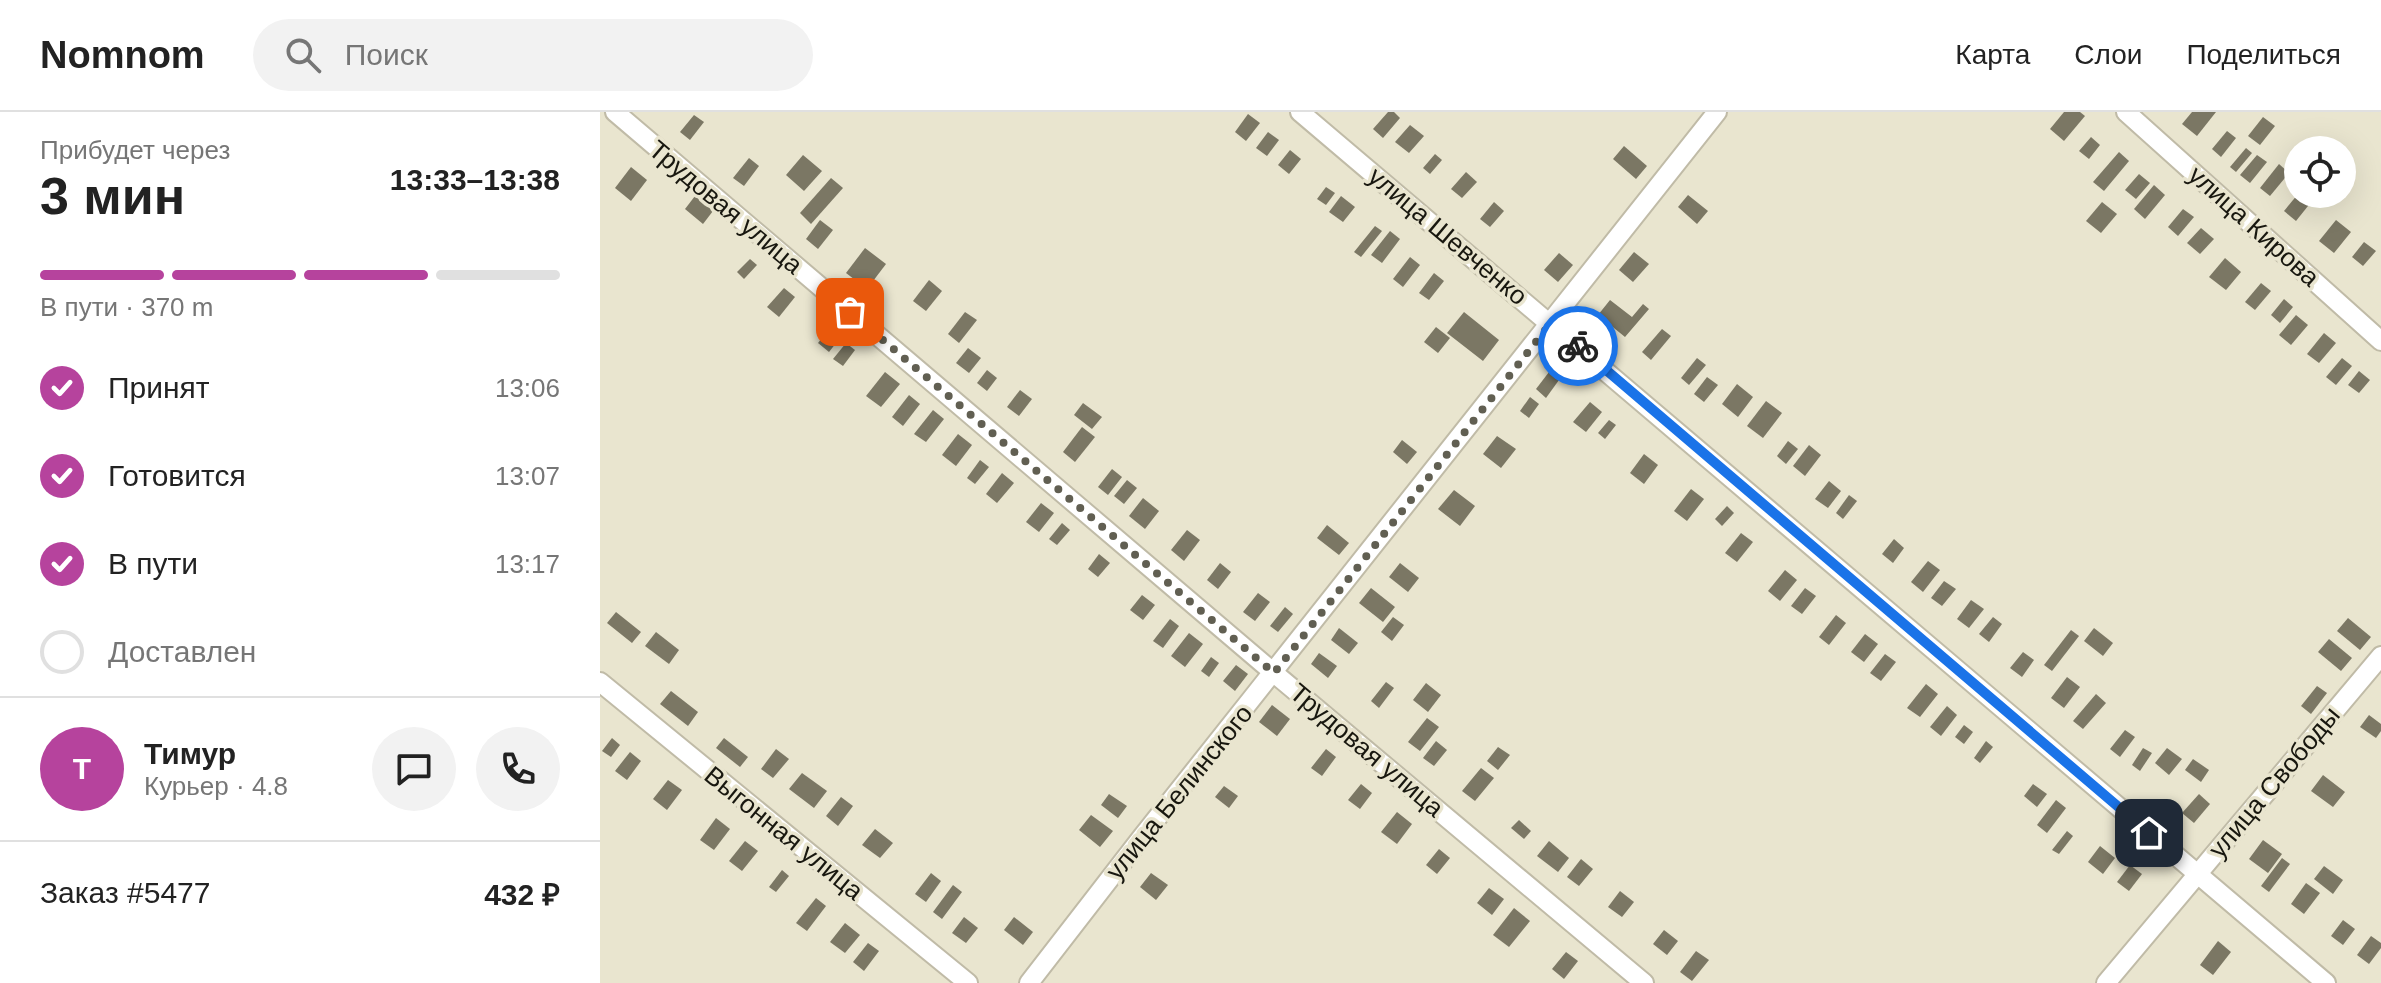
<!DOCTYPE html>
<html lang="ru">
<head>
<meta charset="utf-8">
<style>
	body { margin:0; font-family:Arial,sans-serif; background:#f2f2f2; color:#222; height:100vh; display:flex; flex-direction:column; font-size:30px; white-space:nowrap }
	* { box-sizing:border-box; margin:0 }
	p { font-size:26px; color:#767676 }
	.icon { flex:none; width:44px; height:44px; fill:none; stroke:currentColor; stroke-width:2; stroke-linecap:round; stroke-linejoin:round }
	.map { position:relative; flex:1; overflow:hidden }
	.side { display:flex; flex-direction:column; background:#fff; width:600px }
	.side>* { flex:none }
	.buttons { position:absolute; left:1684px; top:24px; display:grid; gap:16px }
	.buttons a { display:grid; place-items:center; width:72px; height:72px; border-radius:50%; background:#fff; box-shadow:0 8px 32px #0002; font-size:40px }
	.pin { position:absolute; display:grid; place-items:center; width:68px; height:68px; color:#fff; margin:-34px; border-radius:16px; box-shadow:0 4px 12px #0006 }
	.courier { position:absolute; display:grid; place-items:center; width:80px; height:80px; margin:-40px; border:6px solid #1a73e8; border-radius:50%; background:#fff; color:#222; box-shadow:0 2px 10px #0007 }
	.summary em { font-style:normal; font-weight:700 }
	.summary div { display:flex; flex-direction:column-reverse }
	.summary { display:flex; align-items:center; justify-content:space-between; height:136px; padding:0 40px }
	h1 { font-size:52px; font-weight:700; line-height:60px }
	.bar { display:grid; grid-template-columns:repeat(4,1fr); gap:12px 8px; align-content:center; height:96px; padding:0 40px }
	.bar i { height:10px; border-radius:6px; background:#e0e0e0 }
	.bar .selected { background:#b6439d }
	.bar p { grid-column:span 4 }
	.line { display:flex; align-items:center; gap:20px; padding:0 40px; border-top:2px solid #e0e0e0 }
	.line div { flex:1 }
	.round { display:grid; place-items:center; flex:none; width:84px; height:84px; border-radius:42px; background:#f2f2f2 }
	ol { padding:0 40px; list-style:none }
	li { display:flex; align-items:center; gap:24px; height:88px }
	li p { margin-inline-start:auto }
	li .icon { padding:8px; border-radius:50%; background:#b6439d; color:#fff; stroke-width:4 }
	li:last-child { color:#767676 }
	li i { width:44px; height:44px; border:4px solid #e0e0e0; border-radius:50% }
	header { display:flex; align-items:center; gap:48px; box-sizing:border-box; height:112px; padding:0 40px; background:#fff; border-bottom:2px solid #e0e0e0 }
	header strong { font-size:38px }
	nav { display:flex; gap:44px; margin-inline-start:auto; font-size:28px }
	.search { width:560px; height:72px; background:#f2f2f2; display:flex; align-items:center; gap:20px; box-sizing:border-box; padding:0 28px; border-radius:44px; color:#767676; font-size:30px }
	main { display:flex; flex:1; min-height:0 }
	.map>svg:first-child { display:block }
	.building { fill:#7b7764 }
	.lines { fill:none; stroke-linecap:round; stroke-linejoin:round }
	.minor-casing { stroke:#c0bba7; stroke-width:22 }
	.minor { stroke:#fff; stroke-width:18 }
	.done { stroke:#615f52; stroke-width:8; stroke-dasharray:0 14.4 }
	.route { stroke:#1a73e8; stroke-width:10 }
	.labels { text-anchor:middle; stroke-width:7; stroke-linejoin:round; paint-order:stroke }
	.street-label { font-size:26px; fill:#18170f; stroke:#e9e5cf }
</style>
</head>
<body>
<header>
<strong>Nomnom</strong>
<div class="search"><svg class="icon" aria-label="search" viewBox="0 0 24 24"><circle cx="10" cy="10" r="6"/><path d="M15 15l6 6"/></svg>Поиск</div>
<nav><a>Карта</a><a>Слои</a><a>Поделиться</a></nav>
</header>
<main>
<section class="side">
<div class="summary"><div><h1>3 мин</h1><p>Прибудет через</p></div><em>13:33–13:38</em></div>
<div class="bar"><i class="selected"></i><i class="selected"></i><i class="selected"></i><i></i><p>В пути · 370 m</p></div>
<ol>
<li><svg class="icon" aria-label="check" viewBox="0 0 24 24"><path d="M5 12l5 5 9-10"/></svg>Принят<p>13:06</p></li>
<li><svg class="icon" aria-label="check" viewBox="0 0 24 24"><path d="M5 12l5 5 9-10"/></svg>Готовится<p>13:07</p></li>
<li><svg class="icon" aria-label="check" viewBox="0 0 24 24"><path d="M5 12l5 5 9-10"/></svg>В пути<p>13:17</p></li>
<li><i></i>Доставлен</li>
</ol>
<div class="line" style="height:144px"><b class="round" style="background:#b6439d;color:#fff">Т</b><div><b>Тимур</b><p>Курьер · 4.8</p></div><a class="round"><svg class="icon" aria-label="chat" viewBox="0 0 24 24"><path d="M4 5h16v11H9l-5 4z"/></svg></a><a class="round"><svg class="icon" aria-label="phone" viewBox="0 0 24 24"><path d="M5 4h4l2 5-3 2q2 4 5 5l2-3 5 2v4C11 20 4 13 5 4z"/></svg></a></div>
<div class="line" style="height:104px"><div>Заказ #5477</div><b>432 ₽</b></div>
</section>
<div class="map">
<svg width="1781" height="871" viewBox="0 0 1781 871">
	<rect width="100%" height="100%" fill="#e9e5cf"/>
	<!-- building -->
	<g class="building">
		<path d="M788,0H794L800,6L783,26L773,17Z"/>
		<path d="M1464,0H1480L1485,4L1464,29L1450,17Z"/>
		<path d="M1592,0H1616L1597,24L1582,12Z"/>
		<path d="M648,2L660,11L646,29L635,20Z"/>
		<path d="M94,3L104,10L90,28L80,20Z"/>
		<path d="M1663,5L1675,14L1660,33L1648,24Z"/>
		<path d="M810,13L824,24L809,41L795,30Z"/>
		<path d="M1627,19L1636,26L1621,45L1612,37Z"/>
		<path d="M668,20L679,28L667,44L656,36Z"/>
		<path d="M1491,25L1500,33L1489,47L1479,39Z"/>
		<path d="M1024,34L1047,54L1036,67L1013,47Z"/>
		<path d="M1646,36L1652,41L1636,60L1630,55Z"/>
		<path d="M690,38L701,47L689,62L678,53Z"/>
		<path d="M1519,40L1529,49L1504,79L1493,70Z"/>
		<path d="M835,42L842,48L830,62L823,56Z"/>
		<path d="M203,43L222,59L204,79L186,63Z"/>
		<path d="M1657,43L1667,50L1650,71L1640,63Z"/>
		<path d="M149,46L159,54L144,74L133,66Z"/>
		<path d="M1679,52L1689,61L1670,84L1660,76Z"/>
		<path d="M31,55L47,68L31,89L15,76Z"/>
		<path d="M866,60L877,70L862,86L851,77Z"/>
		<path d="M1539,62L1550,71L1536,87L1525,78Z"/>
		<path d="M231,66L243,76L211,112L200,101Z"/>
		<path d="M1554,73L1565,83L1545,107L1534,97Z"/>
		<path d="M726,75L735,81L726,93L717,87Z"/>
		<path d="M1698,82H1703L1712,89L1696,109L1684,99Z"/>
		<path d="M1088,83L1108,99L1097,112L1078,95Z"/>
		<path d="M95,84L113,99L103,112L85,97Z"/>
		<path d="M741,84L755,95L743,110L729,100Z"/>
		<path d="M894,90L904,99L890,115L880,107Z"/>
		<path d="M1502,90L1517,102L1501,121L1486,109Z"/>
		<path d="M1583,97L1594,105L1578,124L1568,115Z"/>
		<path d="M220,108L233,118L218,137L206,127Z"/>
		<path d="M1736,108L1751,120L1734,141L1719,129Z"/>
		<path d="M775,114L782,119L761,145L754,140Z"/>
		<path d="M1601,116L1614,127L1600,142L1587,131Z"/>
		<path d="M790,119L800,127L782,151L771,143Z"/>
		<path d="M1764,130L1776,139L1763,154L1752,145Z"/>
		<path d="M265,136L286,152L267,177L246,161Z"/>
		<path d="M1034,140L1049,152L1033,170L1019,158Z"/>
		<path d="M959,141L973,153L958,170L944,158Z"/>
		<path d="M810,145L820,153L803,175L793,167Z"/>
		<path d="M1625,146L1641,160L1626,178L1609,165Z"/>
		<path d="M150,147L157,153L144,167L137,160Z"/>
		<path d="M834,161L844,169L829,188L819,181Z"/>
		<path d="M329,168L342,179L326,199L313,189Z"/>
		<path d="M1661,171L1671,179L1655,198L1645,190Z"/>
		<path d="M184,176L195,185L179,205L167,195Z"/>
		<path d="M1684,187L1693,195L1680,211L1671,203Z"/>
		<path d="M1010,188L1032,205L1043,192L1049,197L1025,225L998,203Z"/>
		<path d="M365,200L377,208L359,231L348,222Z"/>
		<path d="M864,200L899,228L883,249L847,221Z"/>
		<path d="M1696,203L1708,213L1691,233L1679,223Z"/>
		<path d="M836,215L850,226L838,241L824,230Z"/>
		<path d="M229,217L240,226L229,240L218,231Z"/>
		<path d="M1062,217L1071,224L1051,248L1042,240Z"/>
		<path d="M1724,221L1736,231L1719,251L1707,242Z"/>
		<path d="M246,231L255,238L243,254L233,247Z"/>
		<path d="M368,236L381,246L369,261L356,251Z"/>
		<path d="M1097,246L1106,253L1089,273L1081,266Z"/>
		<path d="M1742,246L1752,254L1736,273L1726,265Z"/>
		<path d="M387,258L397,266L387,279L377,271Z"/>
		<path d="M1759,259L1770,268L1759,281L1748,273Z"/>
		<path d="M285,260L300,272L281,295L266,284Z"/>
		<path d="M949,260L959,268L946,286L936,277Z"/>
		<path d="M1107,265L1118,273L1104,290L1094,282Z"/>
		<path d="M1137,272L1153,285L1138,305L1122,292Z"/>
		<path d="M420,278L432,287L419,304L407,295Z"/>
		<path d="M309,283L320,292L303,314L292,305Z"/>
		<path d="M930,285L939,292L929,306L920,299Z"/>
		<path d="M1166,289L1182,301L1163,326L1147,314Z"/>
		<path d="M990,290L1002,300L986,320L973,310Z"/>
		<path d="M483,291L502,305L492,317L474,303Z"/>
		<path d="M333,298L344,307L326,330L314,322Z"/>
		<path d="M1009,308L1016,313L1005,327L998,321Z"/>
		<path d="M482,315L495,325L475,350L463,340Z"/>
		<path d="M358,322L372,333L356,354L342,343Z"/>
		<path d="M897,324L916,337L901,356L883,342Z"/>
		<path d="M802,328L817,340L807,352L793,340Z"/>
		<path d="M1188,329L1198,337L1186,352L1177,344Z"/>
		<path d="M1209,333L1221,343L1205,364L1193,354Z"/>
		<path d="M1044,342L1058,353L1044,372L1030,361Z"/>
		<path d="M380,348L389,355L375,372L367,366Z"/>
		<path d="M512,357L522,365L508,383L498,375Z"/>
		<path d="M402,361L414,371L397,391L386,382Z"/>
		<path d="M527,368L537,376L524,392L514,384Z"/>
		<path d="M1229,369L1241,379L1228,396L1215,387Z"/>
		<path d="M1091,377L1104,387L1087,409L1074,399Z"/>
		<path d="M854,378L875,394L860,414L838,397Z"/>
		<path d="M1249,383L1257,389L1243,407L1236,401Z"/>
		<path d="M543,386L559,399L545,417L529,404Z"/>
		<path d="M441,391L454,401L439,420L426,410Z"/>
		<path d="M1127,394L1134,401L1122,414L1115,407Z"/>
		<path d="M462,411L470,418L457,433L449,427Z"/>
		<path d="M727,413L749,431L739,443L717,426Z"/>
		<path d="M587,418L600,428L584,449L571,438Z"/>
		<path d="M1141,421L1153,430L1137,450L1125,441Z"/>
		<path d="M1294,427L1304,436L1293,451L1282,442Z"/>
		<path d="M499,442L510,451L498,465L488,457Z"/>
		<path d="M1328,449L1340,458L1323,480L1311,470Z"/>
		<path d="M620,451L631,460L618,477L607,468Z"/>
		<path d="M800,451L819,466L808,480L789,465Z"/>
		<path d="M1185,458L1197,468L1180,489L1168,479Z"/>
		<path d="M1344,469L1356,477L1342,494L1331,486Z"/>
		<path d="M771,476L795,495L783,510L759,491Z"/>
		<path d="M1205,476L1216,484L1202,502L1191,494Z"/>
		<path d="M658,481L670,490L655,509L643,500Z"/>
		<path d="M542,483L555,493L543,508L530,498Z"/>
		<path d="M1371,488L1384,497L1369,516L1357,507Z"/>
		<path d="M685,495L693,502L678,520L670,514Z"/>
		<path d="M16,500L41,520L32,531L7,511Z"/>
		<path d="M1236,503L1246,511L1229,533L1219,525Z"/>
		<path d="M793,505L804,513L792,529L781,520Z"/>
		<path d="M1393,505L1402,512L1389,530L1379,522Z"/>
		<path d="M1748,506L1771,525L1760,538L1737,519Z"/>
		<path d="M570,507L579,514L563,536L553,529Z"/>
		<path d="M739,516L758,531L749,542L731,528Z"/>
		<path d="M1494,516L1513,531L1503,544L1484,529Z"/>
		<path d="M1471,518L1479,524L1452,559L1444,553Z"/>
		<path d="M56,520L79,538L69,552L45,534Z"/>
		<path d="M589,521L603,532L585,555L571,544Z"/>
		<path d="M1265,522L1278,532L1264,550L1251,540Z"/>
		<path d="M1729,527L1752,546L1741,559L1718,540Z"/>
		<path d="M1423,540L1434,548L1422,565L1410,556Z"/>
		<path d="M719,541L737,554L728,566L711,552Z"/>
		<path d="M1285,542L1296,550L1281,569L1270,561Z"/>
		<path d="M611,545L619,551L609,565L601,559Z"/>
		<path d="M636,553L648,562L635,579L623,569Z"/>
		<path d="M1467,565L1480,575L1464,596L1451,586Z"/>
		<path d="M786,570L794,576L779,596L771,589Z"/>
		<path d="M826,571L841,583L828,600L813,588Z"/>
		<path d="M1326,572L1338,582L1320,605L1307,596Z"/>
		<path d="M1717,574L1727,581L1711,602L1701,594Z"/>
		<path d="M71,579L98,600L88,614L60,592Z"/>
		<path d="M1496,582L1506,591L1483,617L1473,609Z"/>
		<path d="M672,593L690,607L677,624L659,610Z"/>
		<path d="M1347,594L1357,603L1341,624L1330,615Z"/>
		<path d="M1769,603L1781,612V619L1776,626L1760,615Z"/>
		<path d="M827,606L839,615L820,639L808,630Z"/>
		<path d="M1364,613L1373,620L1364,632L1355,625Z"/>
		<path d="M1525,618L1535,625L1520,645L1510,637Z"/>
		<path d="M12,626L20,633L11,645L2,639Z"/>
		<path d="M124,626L148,645L140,655L116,636Z"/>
		<path d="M836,629L847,638L834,654L823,646Z"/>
		<path d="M1386,629L1393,635L1380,651L1374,646Z"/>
		<path d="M898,635L910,643L898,658L887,649Z"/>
		<path d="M1543,636L1552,641L1540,659L1532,653Z"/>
		<path d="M1567,636L1582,647L1569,663L1555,651Z"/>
		<path d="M176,637L189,647L173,666L161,657Z"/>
		<path d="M726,637L736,645L722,664L711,656Z"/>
		<path d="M30,640L41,649L27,668L15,659Z"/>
		<path d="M1593,647L1609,658L1601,670L1585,658Z"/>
		<path d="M881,656L894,666L875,689L862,679Z"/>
		<path d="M202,661L227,679L214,696L189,677Z"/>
		<path d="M1723,663L1745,680L1733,695L1711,679Z"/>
		<path d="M68,668L82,678L67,698L53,687Z"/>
		<path d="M761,672L772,681L760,697L748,688Z"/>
		<path d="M1433,672L1447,682L1437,695L1424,684Z"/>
		<path d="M624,674L638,684L629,696L615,685Z"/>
		<path d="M509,682L527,694L518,706L501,693Z"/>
		<path d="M1599,682L1610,692L1594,711L1582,701Z"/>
		<path d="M241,685L253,694L238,714L226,704Z"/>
		<path d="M1456,688L1466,696L1447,721L1437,713Z"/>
		<path d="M797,700L812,712L797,732L781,720Z"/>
		<path d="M491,703L513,719L500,735L479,718Z"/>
		<path d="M116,706L130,717L114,738L100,728Z"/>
		<path d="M919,708L931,719L924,727L911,716Z"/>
		<path d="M275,717L293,731L280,746L262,733Z"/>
		<path d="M1467,719L1473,724L1459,742L1452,738Z"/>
		<path d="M1663,728L1682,742L1668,761L1649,747Z"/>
		<path d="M145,729L158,739L142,759L129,749Z"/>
		<path d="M949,729L969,746L958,760L937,744Z"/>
		<path d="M1500,734L1515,746L1503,762L1488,750Z"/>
		<path d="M839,737L850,746L837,762L826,753Z"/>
		<path d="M1682,746L1690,752L1669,780L1661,774Z"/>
		<path d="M981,747L993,757L979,774L967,765Z"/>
		<path d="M1530,753L1542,762L1529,779L1517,770Z"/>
		<path d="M1724,754L1743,768L1733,782L1714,767Z"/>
		<path d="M182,758L189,764L176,780L169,775Z"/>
		<path d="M331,761L341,769L326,790L315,782Z"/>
		<path d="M551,761L568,773L556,788L540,775Z"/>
		<path d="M1706,771L1720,781L1704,802L1691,792Z"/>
		<path d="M353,773L362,780L342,807L333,800Z"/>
		<path d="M889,776L904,787L892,803L877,791Z"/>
		<path d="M1020,779L1034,790L1022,805L1008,795Z"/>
		<path d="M216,786L226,794L207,819L196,811Z"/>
		<path d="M914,796L930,809L909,835L893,823Z"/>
		<path d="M364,805L378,816L366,831L352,821Z"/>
		<path d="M414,805L433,820L423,833L404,818Z"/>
		<path d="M1743,808L1755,817L1743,833L1731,824Z"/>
		<path d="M245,811L260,823L245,841L230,830Z"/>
		<path d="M1064,818L1078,829L1067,843L1053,832Z"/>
		<path d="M1771,824L1781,831V836L1769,852L1757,843Z"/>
		<path d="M1618,829L1631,840L1613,863L1600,853Z"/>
		<path d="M268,831L279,839L264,859L253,850Z"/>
		<path d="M1096,839L1109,848L1092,869L1080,860Z"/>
		<path d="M966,840L978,849L964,867L952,857Z"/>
	</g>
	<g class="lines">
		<defs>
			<g id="minor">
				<path d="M15,0L674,561L1044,871"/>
				<path d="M700,0L1726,871"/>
				<path d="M1526,0L1781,229"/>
				<path d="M0,570L368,871"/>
				<path d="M429,871L542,725L1117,0"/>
				<path d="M1506,871L1781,544"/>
			</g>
		</defs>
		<!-- minor casing -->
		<use href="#minor" class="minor-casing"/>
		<!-- minor -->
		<use href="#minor" class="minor"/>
	</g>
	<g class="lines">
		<!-- done -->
		<path class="done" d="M250,200L674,561L951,211L978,234"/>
		<!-- route -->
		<path class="route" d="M978,234L1549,721"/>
	</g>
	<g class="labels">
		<!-- street labels -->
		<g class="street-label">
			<text transform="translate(126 95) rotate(40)" y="9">Трудовая улица</text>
			<text transform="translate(1654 114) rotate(42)" y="9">улица Кирова</text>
			<text transform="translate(848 124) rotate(40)" y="9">улица Шевченко</text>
			<text transform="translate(767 638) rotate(40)" y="9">Трудовая улица</text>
			<text transform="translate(1674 670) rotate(-50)" y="9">улица Свободы</text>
			<text transform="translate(579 680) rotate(-51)" y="9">улица Белинского</text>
			<text transform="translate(184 721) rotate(39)" y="9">Выгонная улица</text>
		</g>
	</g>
</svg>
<div class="buttons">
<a><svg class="icon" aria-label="locate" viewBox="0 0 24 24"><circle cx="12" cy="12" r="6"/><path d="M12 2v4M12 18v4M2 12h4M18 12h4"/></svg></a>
</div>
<div class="pin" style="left:250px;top:200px;background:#ea580c"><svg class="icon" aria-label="bag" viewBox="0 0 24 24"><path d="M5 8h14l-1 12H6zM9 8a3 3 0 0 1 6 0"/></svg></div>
<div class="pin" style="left:1549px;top:721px;background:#1f2937"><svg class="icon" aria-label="home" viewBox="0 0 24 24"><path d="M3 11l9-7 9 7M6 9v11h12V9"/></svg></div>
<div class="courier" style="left:978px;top:234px"><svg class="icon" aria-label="bike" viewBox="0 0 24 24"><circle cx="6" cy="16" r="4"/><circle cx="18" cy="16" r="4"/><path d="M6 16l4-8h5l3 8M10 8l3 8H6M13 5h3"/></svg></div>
</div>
</main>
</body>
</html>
